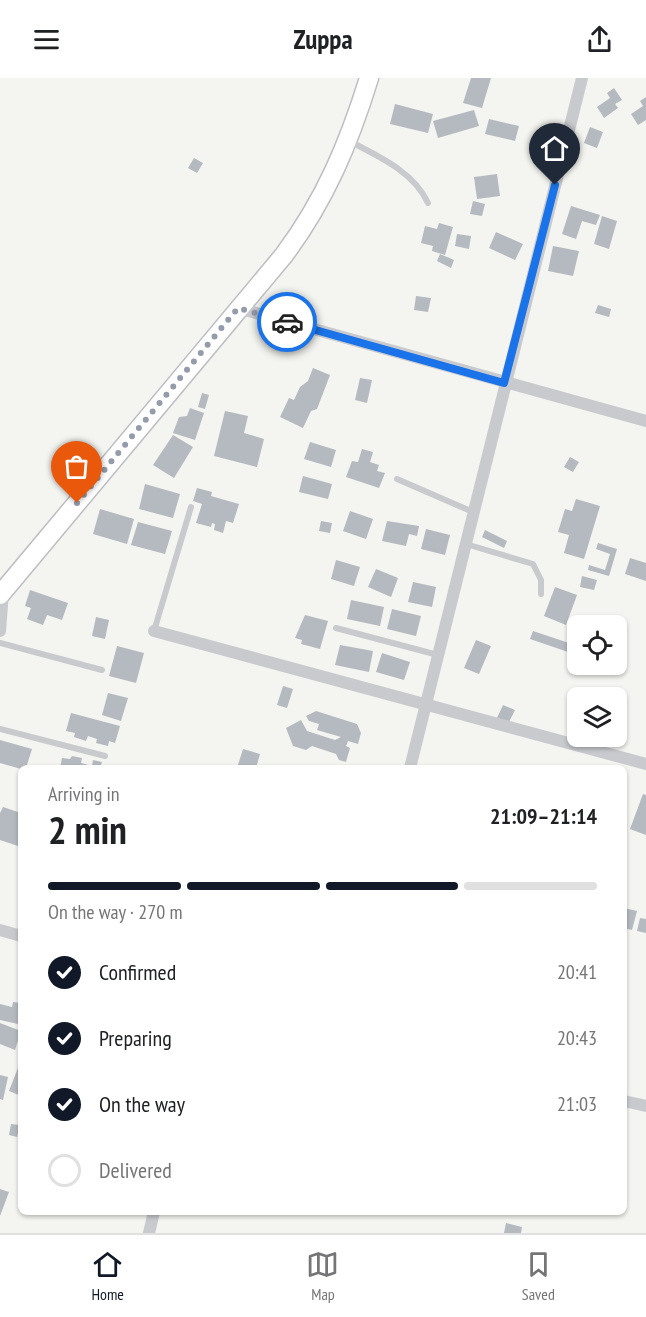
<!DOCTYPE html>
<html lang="en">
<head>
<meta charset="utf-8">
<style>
	body { margin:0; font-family:"PT Sans Narrow",sans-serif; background:#f2f2f2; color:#202124; height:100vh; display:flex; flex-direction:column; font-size:22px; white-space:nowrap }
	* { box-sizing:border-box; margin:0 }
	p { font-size:20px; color:#757577 }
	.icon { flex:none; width:33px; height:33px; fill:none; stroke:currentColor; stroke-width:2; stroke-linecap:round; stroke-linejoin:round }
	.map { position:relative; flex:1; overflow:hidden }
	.details { position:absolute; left:18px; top:687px; width:609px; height:450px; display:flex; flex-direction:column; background:#fff; border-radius:9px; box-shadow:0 2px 4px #0004 }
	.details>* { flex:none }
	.controls { position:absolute; left:567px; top:537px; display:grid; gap:12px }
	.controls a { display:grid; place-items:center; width:60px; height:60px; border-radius:9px; background:#fff; box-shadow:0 2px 4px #0004; font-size:30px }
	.pin { position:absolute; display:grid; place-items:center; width:51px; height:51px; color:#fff; margin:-62px -26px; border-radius:50% 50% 50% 0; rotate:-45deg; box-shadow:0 0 6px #0007 }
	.pin .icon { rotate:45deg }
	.courier { position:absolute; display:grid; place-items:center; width:60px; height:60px; margin:-30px; border:4px solid #1a73e8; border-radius:50%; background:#fff; color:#222; box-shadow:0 2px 8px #0007 }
	.head em { font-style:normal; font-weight:700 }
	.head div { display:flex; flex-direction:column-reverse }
	.head { display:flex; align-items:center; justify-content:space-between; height:102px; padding:0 30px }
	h1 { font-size:39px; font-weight:700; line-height:45px }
	.bar { display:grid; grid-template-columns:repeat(4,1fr); gap:9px 6px; align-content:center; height:72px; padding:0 30px }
	.bar i { height:8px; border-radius:4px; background:#e0e0e0 }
	.bar .selected { background:#111827 }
	.bar p { grid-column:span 4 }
	ol { padding:0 30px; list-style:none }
	li { display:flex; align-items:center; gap:18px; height:66px }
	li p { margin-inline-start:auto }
	li .icon { padding:6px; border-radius:50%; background:#111827; color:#fff; stroke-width:4 }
	li:last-child { color:#757577 }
	li i { width:33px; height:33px; border:3px solid #e0e0e0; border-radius:50% }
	header { display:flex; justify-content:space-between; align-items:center; height:78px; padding:0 30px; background:#fff; font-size:27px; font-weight:700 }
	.tabs { display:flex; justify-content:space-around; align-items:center; height:84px; border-top:2px solid #e0e0e0; background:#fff; font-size:16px; color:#757577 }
	.tabs a { display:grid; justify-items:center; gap:3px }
	.tabs .selected { color:#111827 }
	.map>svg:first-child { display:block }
	.building { fill:#b5b9c0 }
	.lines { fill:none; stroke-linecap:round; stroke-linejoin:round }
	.secondary-casing { stroke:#bcbec4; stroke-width:21 }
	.lane { stroke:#c8cace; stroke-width:6 }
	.street { stroke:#c8cace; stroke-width:12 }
	.secondary { stroke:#fff; stroke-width:18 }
	.done { stroke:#949baa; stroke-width:6; stroke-dasharray:0 10.8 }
	.route { stroke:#1a73e8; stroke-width:8 }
</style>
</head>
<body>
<header><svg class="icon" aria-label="menu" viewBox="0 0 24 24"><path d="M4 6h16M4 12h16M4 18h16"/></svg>Zuppa<svg class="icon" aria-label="share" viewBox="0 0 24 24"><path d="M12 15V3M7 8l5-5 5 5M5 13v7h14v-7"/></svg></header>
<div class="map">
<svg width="646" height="1155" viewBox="0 0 646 1155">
	<rect width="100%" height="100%" fill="#f4f5f0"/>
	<!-- building -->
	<g class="building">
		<path d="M471,0H491L482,30L463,25Z"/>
		<path d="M614,10L622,22L615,26L618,30L604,40L597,29L610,20L607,15Z"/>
		<path d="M646,19V42L638,47L631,36L643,28L640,23Z"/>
		<path d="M395,26L433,36L428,55L390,46Z"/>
		<path d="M474,32L479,48L438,60L433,43Z"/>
		<path d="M489,41L519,48L515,63L485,56Z"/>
		<path d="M590,49L603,54L597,70L584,65Z"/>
		<path d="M194,80L203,85L197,95L188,90Z"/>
		<path d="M497,96L500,118L477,121L474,99Z"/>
		<path d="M473,123L485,126L482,138L470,136Z"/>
		<path d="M571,128L600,137L596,147L582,143L576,161L562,156Z"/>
		<path d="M602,138L617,143L609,171L594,166Z"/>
		<path d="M439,145L453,149L445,177L432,173L433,168L421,165L425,148L437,151Z"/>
		<path d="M496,154L523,166L515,182L489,170Z"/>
		<path d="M457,156L471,158L469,171L455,168Z"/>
		<path d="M553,168L579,173L573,198L548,193Z"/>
		<path d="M440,176L454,182L451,190L437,183Z"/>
		<path d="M416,218L431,220L428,234L414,232Z"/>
		<path d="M598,227L611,231L609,239L595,235Z"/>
		<path d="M275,254L291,258L288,271L272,268Z"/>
		<path d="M313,290L330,297L317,331L311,333L303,350L280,339L289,320L294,322L300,309L308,303Z"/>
		<path d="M360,300L372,302L367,325L355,322Z"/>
		<path d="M202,315L209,317L205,331L198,329Z"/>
		<path d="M190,330L204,335L195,362L173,355L179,339L187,338Z"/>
		<path d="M225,333L248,338L244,355L264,361L257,389L214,378Z"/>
		<path d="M173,357L193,369L174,400L153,387Z"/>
		<path d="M310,364L336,372L331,389L304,381Z"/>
		<path d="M362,371L373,374L370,384L379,387L377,393L385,395L379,410L346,399L352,383L358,384Z"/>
		<path d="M570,379L579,384L573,394L564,389Z"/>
		<path d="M303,398L332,406L328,421L299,414Z"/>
		<path d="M145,406L180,416L173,440L139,431Z"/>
		<path d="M197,410L212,414L211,418L239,426L233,445L226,443L223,455L214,452L215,446L212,445L211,449L196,445L202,426L193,423Z"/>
		<path d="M576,421L600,428L584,481L564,475L569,457L558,454L565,431L572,433Z"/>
		<path d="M100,431L134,441L127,466L93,456Z"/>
		<path d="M350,433L373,441L366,461L343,453Z"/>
		<path d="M321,443L332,445L330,455L319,453Z"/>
		<path d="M387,443L419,448L417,458L409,456L406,468L382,463Z"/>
		<path d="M138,444L172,453L165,476L131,467Z"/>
		<path d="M426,451L450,457L445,477L421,471Z"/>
		<path d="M485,452L507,463L504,470L482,459Z"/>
		<path d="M598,465L617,471L609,498L588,492L589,487L605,492L610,476L596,471Z"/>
		<path d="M630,480L646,485V503L625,496Z"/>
		<path d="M336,482L360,489L354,508L331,501Z"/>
		<path d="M376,491L398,500L391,519L368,509Z"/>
		<path d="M582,498L597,502L594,512L580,509Z"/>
		<path d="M413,504L436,509L432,529L408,524Z"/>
		<path d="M555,509L577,517L566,547L544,538Z"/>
		<path d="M30,512L68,525L62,542L47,537L43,547L27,541L31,530L25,528Z"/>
		<path d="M351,522L384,529L380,548L347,541Z"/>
		<path d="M392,531L421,538L416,558L387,551Z"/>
		<path d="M305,537L328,543L320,571L301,566L302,562L295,560Z"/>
		<path d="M96,539L109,542L105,561L92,558Z"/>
		<path d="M533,553L575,567L571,575L530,561Z"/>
		<path d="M476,562L491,568L479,596L464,590Z"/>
		<path d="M340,567L373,573L369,594L335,587Z"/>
		<path d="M117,568L144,575L136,605L109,598Z"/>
		<path d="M382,575L410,584L404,602L376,594Z"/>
		<path d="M283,608L293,611L287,630L277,627Z"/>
		<path d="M108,615L128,620L121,643L102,637Z"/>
		<path d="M503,627L515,632L507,648L496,642Z"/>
		<path d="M316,633L357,646L361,655L358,666L348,663L346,668L350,670L346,684L339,682L336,676L312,668L306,672L293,668L286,650L301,642L307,653L335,662L341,659L317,652L319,646L309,643L306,638Z"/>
		<path d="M71,635L120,648L115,665L109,663L108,668L96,665L97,661L88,658L86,663L74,659L75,655L66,653Z"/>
		<path d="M0,662L32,671L26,690L21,691L0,685Z"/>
		<path d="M243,671L260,676L256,690H237Z"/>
		<path d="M72,678L82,680L81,685L92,688L93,682L102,684L100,690H60L62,680L70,681Z"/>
		<path d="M643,716L646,717V757L630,751Z"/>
		<path d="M3,729L21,735V769L0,762V735Z"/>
		<path d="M624,830L637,833L632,852L624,850Z"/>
		<path d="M640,840L646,841V855L637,853Z"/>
		<path d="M13,924L21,925L18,946L0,942V926L12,929Z"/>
		<path d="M0,945L21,953L15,972L0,966Z"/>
		<path d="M21,982V1018L9,1013Z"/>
		<path d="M0,997L8,999L3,1022L0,1021Z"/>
		<path d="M11,1046L20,1047L17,1059L9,1057Z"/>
		<path d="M0,1111L9,1114L0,1138Z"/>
		<path d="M506,1145L522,1149L521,1155H504Z"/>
	</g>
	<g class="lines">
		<defs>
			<path id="secondary" d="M0,517L284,177C325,122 349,65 369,0"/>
		</defs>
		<!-- secondary casing -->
		<use href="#secondary" class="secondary-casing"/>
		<!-- lane -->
		<g class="lane">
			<path d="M349,63C378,78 414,94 428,125"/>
			<path d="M397,401L473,434"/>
			<path d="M466,466L533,486L541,502V516"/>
			<path d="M336,550L438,577"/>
			<path d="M154,553L191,429"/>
			<path d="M0,565L102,592"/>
			<path d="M0,651L105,678"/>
		</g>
		<!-- street -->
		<g class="street">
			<path d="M238,230L646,343"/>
			<path d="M0,553L3,514"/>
			<path d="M154,553L646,686"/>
			<path d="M410,690L582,0"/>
			<path d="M0,852L21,858"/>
			<path d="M624,1023L646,1028"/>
			<path d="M149,1155L154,1134"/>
		</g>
		<!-- secondary -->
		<use href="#secondary" class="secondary"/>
	</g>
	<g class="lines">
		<!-- done -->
		<path class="done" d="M77,425L238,230L287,244"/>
		<!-- route -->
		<path class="route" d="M287,244L504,305L555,107"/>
	</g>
</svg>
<div class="controls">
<a><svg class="icon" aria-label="locate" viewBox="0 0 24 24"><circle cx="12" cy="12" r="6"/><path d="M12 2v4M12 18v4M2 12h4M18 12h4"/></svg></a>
<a><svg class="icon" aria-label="layers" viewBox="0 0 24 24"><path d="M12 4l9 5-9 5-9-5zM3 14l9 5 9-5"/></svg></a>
</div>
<div class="pin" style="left:77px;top:425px;background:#ea580c"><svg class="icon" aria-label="bag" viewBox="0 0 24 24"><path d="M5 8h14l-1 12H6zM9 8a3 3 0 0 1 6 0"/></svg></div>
<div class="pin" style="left:555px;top:107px;background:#1f2937"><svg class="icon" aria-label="home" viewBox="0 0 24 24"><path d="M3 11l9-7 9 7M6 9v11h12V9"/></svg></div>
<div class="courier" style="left:287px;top:244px"><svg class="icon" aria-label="car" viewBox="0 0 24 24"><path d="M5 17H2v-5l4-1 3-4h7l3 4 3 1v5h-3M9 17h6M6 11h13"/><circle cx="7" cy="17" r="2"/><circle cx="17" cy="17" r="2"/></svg></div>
<section class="details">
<div class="head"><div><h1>2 min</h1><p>Arriving in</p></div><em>21:09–21:14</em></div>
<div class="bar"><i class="selected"></i><i class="selected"></i><i class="selected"></i><i></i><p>On the way · 270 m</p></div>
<ol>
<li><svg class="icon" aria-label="check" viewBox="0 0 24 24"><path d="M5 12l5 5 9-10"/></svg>Confirmed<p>20:41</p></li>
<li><svg class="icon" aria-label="check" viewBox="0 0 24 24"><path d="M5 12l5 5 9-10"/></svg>Preparing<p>20:43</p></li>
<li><svg class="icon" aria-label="check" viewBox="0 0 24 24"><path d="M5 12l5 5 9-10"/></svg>On the way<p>21:03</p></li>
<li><i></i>Delivered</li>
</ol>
</section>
</div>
<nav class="tabs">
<a class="selected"><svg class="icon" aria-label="home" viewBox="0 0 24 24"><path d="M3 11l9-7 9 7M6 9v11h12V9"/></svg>Home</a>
<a><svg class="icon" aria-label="map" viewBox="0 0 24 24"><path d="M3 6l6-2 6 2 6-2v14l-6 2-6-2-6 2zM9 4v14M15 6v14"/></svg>Map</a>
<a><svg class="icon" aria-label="saved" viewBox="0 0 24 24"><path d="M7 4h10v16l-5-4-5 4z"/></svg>Saved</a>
</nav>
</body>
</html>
